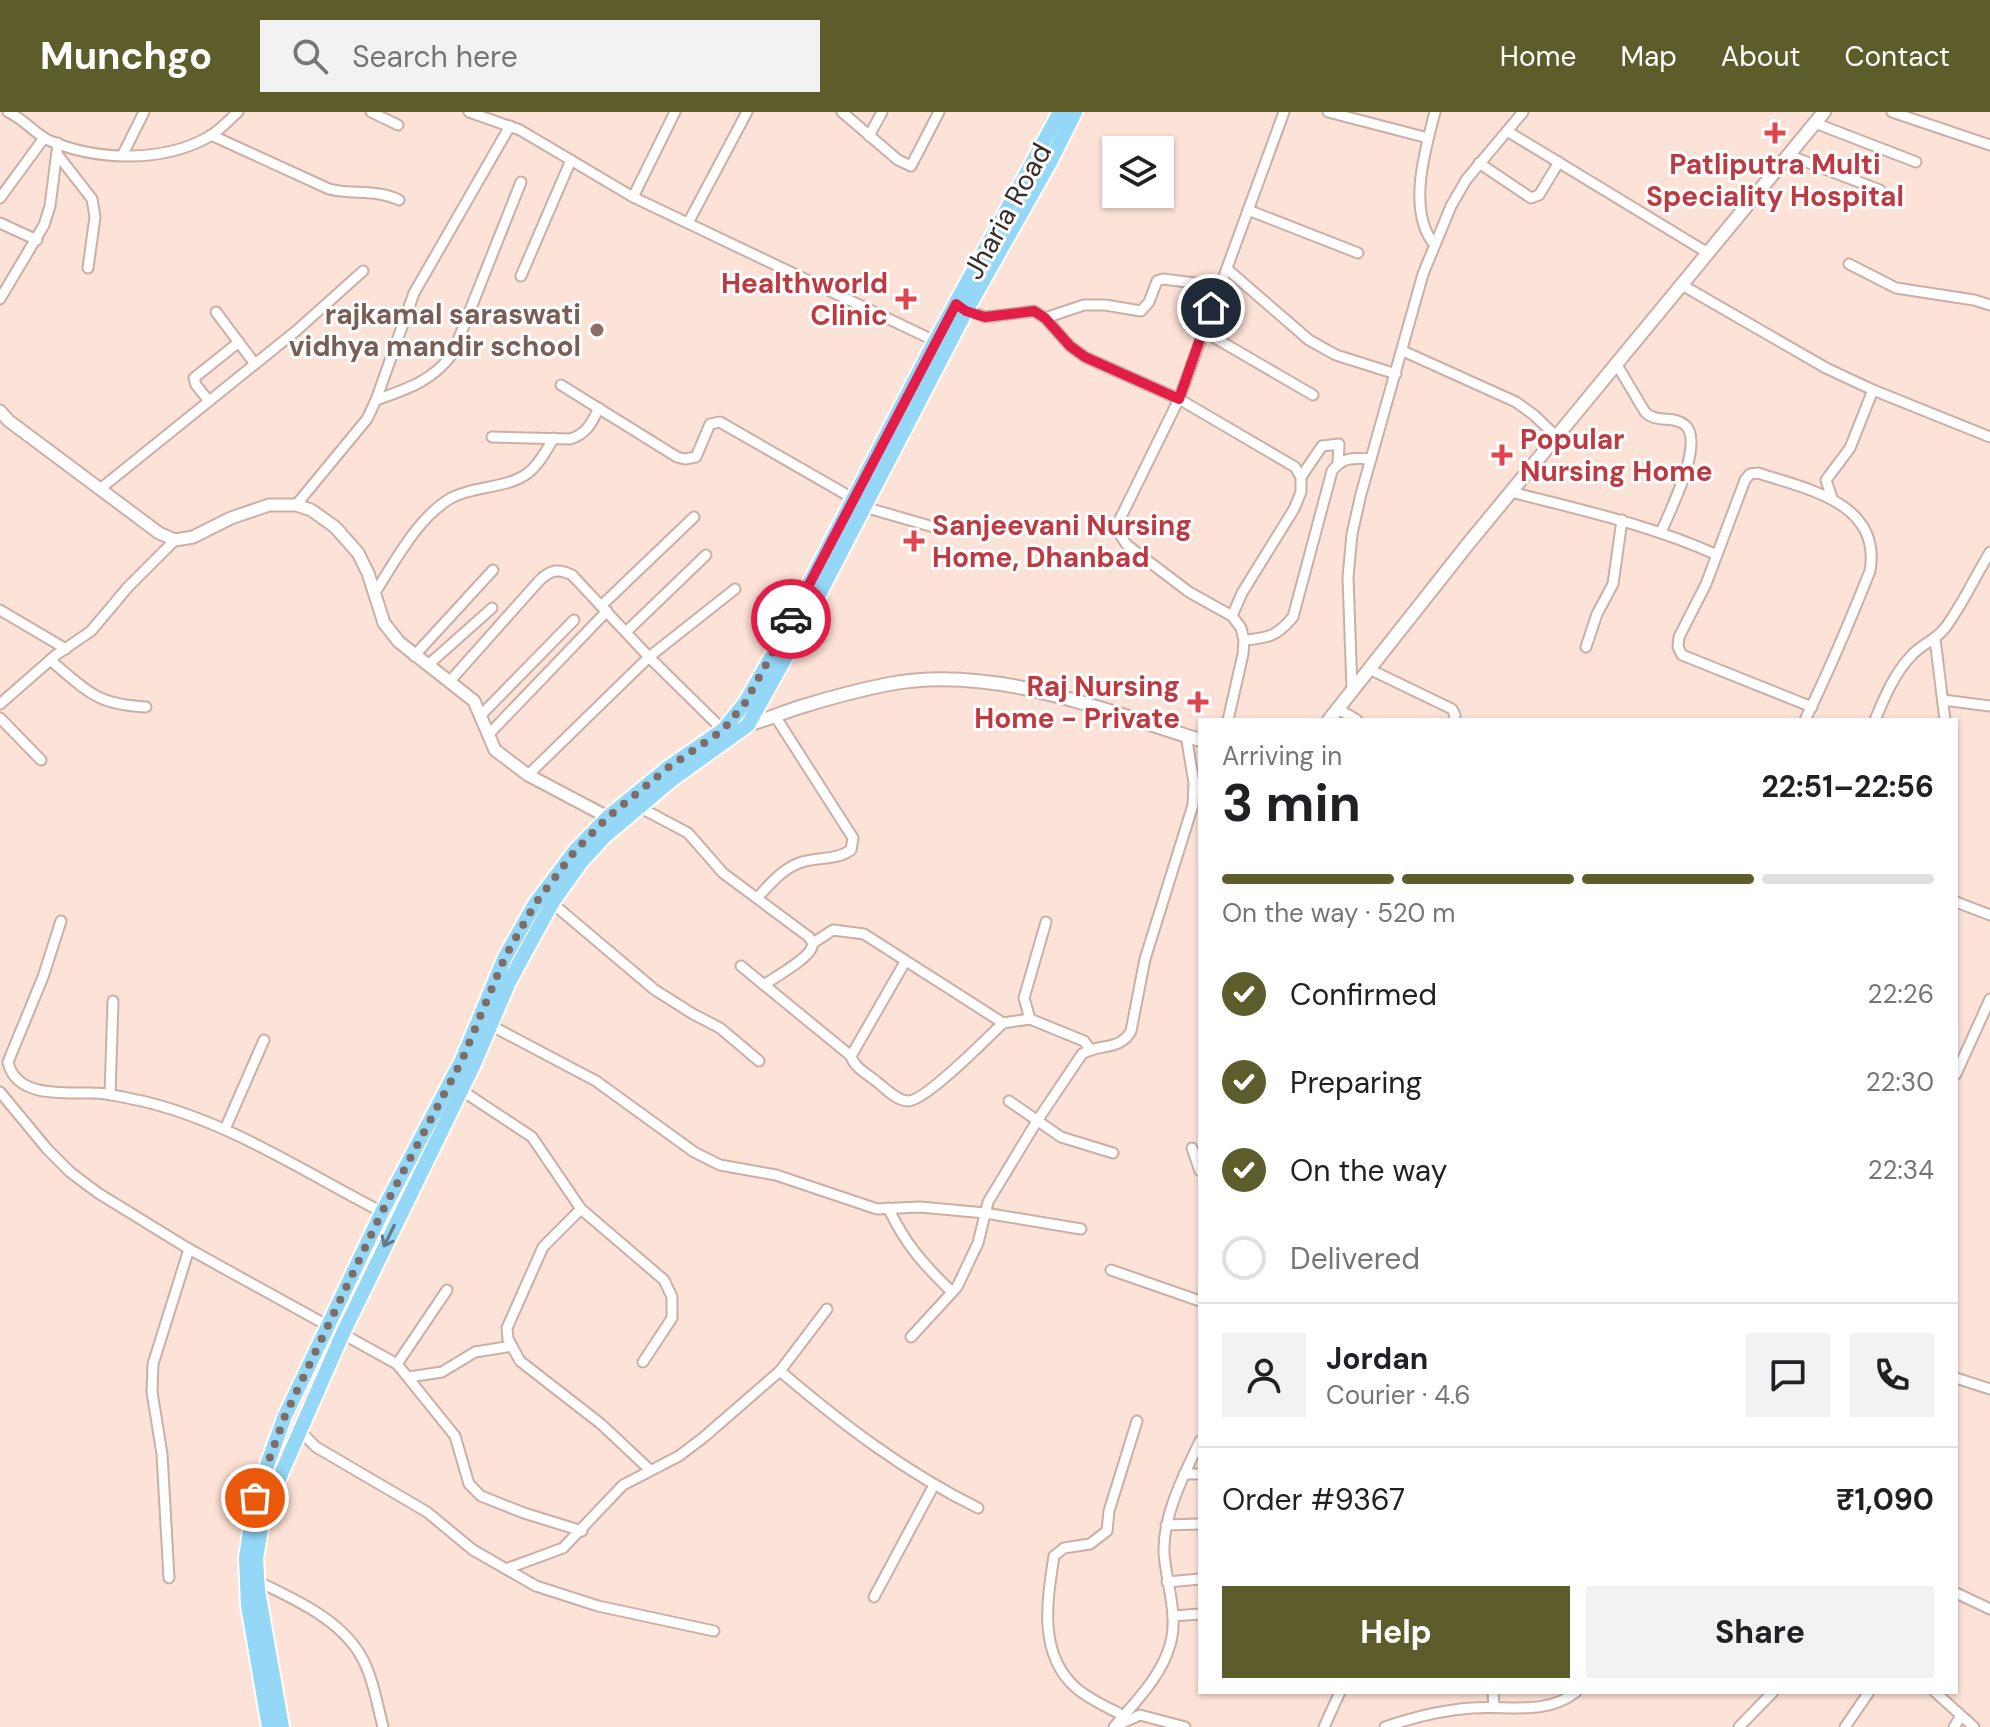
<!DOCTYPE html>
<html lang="en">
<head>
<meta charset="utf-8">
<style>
	body { margin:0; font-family:"DM Sans",sans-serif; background:#f2f2f2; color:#202124; height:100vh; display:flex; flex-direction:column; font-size:30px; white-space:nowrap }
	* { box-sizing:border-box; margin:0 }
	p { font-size:26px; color:#757577 }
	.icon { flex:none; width:44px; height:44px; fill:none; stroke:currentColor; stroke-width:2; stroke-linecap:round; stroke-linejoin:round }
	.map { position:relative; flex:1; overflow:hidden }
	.sheet { position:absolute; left:1198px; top:606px; width:760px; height:976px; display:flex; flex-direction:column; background:#fff; border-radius:0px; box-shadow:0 2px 6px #0004 }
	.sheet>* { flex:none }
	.tools { position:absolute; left:1102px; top:24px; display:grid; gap:16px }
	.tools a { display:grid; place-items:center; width:72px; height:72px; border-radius:0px; background:#fff; box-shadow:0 2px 6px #0004; font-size:40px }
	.pin { position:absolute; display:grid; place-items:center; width:68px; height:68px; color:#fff; margin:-34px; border:4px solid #fff; border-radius:50%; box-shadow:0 2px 8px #0007 }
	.courier { position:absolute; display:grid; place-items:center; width:80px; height:80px; margin:-40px; border:6px solid #e11d48; border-radius:50%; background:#fff; color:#222; box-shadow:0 2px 10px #0007 }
	.head em { font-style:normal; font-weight:700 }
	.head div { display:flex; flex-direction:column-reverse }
	.head { display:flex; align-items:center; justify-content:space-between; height:136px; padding:0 24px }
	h1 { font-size:52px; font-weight:700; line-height:60px }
	.bar { display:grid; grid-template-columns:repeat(4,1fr); gap:12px 8px; align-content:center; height:96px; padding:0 24px }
	.bar i { height:10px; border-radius:6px; background:#e0e0e0 }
	.bar .active { background:#5c5d2a }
	.bar p { grid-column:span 4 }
	.line { display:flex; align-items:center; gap:20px; padding:0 24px; border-top:2px solid #e0e0e0 }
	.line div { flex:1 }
	.round { display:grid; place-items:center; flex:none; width:84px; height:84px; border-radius:0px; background:#f2f2f2 }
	ol { padding:0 24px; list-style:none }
	li { display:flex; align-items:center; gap:24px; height:88px }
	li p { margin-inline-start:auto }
	li .icon { padding:8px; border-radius:50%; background:#5c5d2a; color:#fff; stroke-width:4 }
	li:last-child { color:#757577 }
	li i { width:44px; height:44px; border:4px solid #e0e0e0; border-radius:50% }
	.primary-button { display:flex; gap:16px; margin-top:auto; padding:16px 24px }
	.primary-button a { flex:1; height:92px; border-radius:0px; background:#5c5d2a; color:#fff; font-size:32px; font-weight:700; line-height:92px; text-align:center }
	.primary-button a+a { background:#f2f2f2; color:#202124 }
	header { display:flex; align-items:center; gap:48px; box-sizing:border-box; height:112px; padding:0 40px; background:#5c5d2a; color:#fff }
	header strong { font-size:38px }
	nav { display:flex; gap:44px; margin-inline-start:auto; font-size:28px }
	.search { width:560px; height:72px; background:#f2f2f2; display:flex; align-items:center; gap:20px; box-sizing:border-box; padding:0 28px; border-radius:0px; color:#757577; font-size:30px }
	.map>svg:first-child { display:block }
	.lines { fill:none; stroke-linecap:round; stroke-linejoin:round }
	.minor-casing { stroke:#c9afa5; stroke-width:13 }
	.tertiary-casing { stroke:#c9afa5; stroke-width:15 }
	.secondary-casing { stroke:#c9afa5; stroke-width:16 }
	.trunk-casing { stroke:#fff; stroke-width:18 }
	.minor { stroke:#fff; stroke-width:9 }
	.tertiary { stroke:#fff; stroke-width:11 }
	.secondary { stroke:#fff; stroke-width:12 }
	.trunk { stroke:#94d7f6; stroke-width:14 }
	.oneway { stroke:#627a86 }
	.done { stroke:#7e6d67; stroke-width:8; stroke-dasharray:0 14.4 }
	.route { stroke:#e11d48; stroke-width:10 }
	.health-dot { fill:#e0444e; stroke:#fff; stroke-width:3 }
	.education-dot { fill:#8d6e63; stroke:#fff; stroke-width:3 }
	.labels { text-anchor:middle; stroke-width:6; stroke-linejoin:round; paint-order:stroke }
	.health-label { font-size:28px; font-weight:bold; fill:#be3a42; stroke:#fff; text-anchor:end }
	.street-label { font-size:28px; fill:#392e2a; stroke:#fff }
	.education-label { font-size:28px; font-weight:bold; fill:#785e54; stroke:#fff; text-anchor:end }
</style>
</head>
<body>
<header>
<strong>Munchgo</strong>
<div class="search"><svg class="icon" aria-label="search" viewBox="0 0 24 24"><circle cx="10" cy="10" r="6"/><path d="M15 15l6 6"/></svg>Search here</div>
<nav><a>Home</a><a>Map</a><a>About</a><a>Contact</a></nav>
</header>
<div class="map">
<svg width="1990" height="1615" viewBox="0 0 1990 1615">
	<rect width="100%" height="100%" fill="#fde2d7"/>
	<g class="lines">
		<defs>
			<g id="minor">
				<path d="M8,0C24,7 34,21 48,28C96,49 164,51 210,24C220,18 229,8 238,0"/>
				<path d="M371,0L398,13"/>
				<path d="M469,0L520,18L633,85L935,229"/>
				<path d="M842,0L898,48L911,54L939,0"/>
				<path d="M1328,0L1428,26"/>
				<path d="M1892,0L1990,33"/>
				<path d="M1815,11L1916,50"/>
				<path d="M1507,19L1708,141"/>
				<path d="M211,23L329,77C352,83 377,77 399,88"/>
				<path d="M869,24L882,0"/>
				<path d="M57,42L92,87L95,105L88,156"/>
				<path d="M123,42L144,0"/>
				<path d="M1788,43L1880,78"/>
				<path d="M1479,51L1531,86L1539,83L1559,50"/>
				<path d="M633,85L675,0"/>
				<path d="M0,86L44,26"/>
				<path d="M1248,98L1358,141"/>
				<path d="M0,111L37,128"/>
				<path d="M688,111L747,0"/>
				<path d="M1434,132C1407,99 1425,38 1435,0"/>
				<path d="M1849,152L1896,176L1974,188L1990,193"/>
				<path d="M1227,157L1309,228L1336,243L1396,262"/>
				<path d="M521,164L571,48"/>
				<path d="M1682,173L1826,256L1873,278L1990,325"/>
				<path d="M0,187L44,113L50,94L58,31"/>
				<path d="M964,197L985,205L1034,199L1045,206L1070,234L1085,245L1179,287L1295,355L1301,365V380L1294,397L1242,481L1232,504"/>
				<path d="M216,200L255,252"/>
				<path d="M1045,206L1084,193H1105L1141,199L1149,190L1157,169L1163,167L1219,174"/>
				<path d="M1203,219L1313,283"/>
				<path d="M1403,239L1516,290L1534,303L1557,325"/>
				<path d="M1617,253L1645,300C1657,312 1674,303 1685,313C1705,330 1670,399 1661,420"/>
				<path d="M561,273L677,345L685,347L696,345L710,312L720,310L854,387"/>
				<path d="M376,288C407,277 433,269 453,241L521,70"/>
				<path d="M209,289L196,273L194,266L239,230"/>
				<path d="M492,325L570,327C587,322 592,310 599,296"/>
				<path d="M1301,365L1322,334L1339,332L1338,351"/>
				<path d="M100,377L296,219L363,159"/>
				<path d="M1511,380C1581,398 1651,413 1717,443"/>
				<path d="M1832,386L1826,368L1850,336L1873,278"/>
				<path d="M296,393L367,307L376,288L414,181L510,14"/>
				<path d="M864,395L937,416"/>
				<path d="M374,482C395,450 417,406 451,386C475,373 507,377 528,361C539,353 546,338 554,326"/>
				<path d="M601,494L694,405"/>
				<path d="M0,498L66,537"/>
				<path d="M626,520L706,443"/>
				<path d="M1935,527L1945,608"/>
				<path d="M1244,528C1269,526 1277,524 1293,505L1332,359C1343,344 1355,346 1371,347"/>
				<path d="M1586,535L1597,502L1613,472L1622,408"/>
				<path d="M414,544L493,458"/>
				<path d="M50,548C88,579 94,592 146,595"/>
				<path d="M428,553L492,496"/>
				<path d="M1369,557L1452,597L1455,603L1454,608"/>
				<path d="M450,569L539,469C550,458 558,456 572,463L649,545L723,618"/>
				<path d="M1352,578L1348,465L1352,422L1361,382L1423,162L1451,94L1466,68L1523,0"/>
				<path d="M1943,588L1990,594"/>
				<path d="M0,592L56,543L91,519L128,475L175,428"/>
				<path d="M1338,597L1357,608"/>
				<path d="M481,603L574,508"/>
				<path d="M0,606L41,648"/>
				<path d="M1228,608L1243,542L1244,528L1241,516L1232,504L1189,480L1127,433L1119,421V409L1179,287L1284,0"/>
				<path d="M1805,608C1829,559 1850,509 1870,459C1882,390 1806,377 1758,361L1750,362L1745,368L1706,472L1679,525L1678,535L1682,543L1812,595"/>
				<path d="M1875,608C1884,586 1895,560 1912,543C1922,532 1936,528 1945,516C1962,493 1975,465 1990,440"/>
				<path d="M489,622L607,499"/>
				<path d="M528,663L649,545L735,477"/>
				<path d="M639,695L688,721L723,761L809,825C812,830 814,831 811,837C806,848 775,865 764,873"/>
				<path d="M758,785C771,771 783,756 802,750C819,745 837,748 851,738L853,726L775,604"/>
				<path d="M1956,790L1990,803"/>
				<path d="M552,791L655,878L693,902L720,916L759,949"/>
				<path d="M61,809L43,865L8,950C16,987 66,980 93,981C109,981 126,986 142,989C228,1009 304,1060 382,1100"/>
				<path d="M813,831L833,818L864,822L1003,911L1030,907L1084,929L1090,937"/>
				<path d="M905,850L851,944C854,956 868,962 877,970C885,976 897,989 908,989C926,989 988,925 1003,911"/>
				<path d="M741,854L851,944"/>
				<path d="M1030,907L1024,886L1046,810"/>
				<path d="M490,913L596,969L694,1040L720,1053L776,1063L877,1097L920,1095L985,1101L1081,1117"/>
				<path d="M1956,962L1990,887"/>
				<path d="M461,978L532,1025L581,1097L664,1168L672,1185V1206L643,1250"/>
				<path d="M0,980L48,1038L70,1060L98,1081L189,1137L397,1252L455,1324L469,1372L481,1384L524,1401L582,1419"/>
				<path d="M110,983L113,889"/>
				<path d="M1009,989L1061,1025L1113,1041"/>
				<path d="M225,1017L264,928"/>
				<path d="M1192,1036L1200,1059"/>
				<path d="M888,1096C907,1134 922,1151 952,1180"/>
				<path d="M581,1097L543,1135L507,1216L508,1227L520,1249L601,1312L650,1358"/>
				<path d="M1111,1158L1200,1189"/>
				<path d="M911,1225L957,1175L978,1131L988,1090L1037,1009L1082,942C1100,931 1120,939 1131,919L1145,847L1193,693L1194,671L1186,623"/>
				<path d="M397,1252L447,1178"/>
				<path d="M780,1259C842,1312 905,1360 978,1396"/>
				<path d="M409,1265L442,1260L475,1240L512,1234"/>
				<path d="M1956,1266L1990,1277"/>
				<path d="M299,1318L316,1335L427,1400L473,1438L536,1474L598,1494L714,1519"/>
				<path d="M1184,1362H1200"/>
				<path d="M1166,1413L1200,1412"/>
				<path d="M506,1457L563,1436L623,1373L679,1344L704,1325L780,1259L827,1197"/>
				<path d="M169,1466L162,1342L152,1280L153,1252L189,1137"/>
				<path d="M257,1469C294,1487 340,1507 361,1544C373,1565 377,1592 383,1615"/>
				<path d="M1167,1470L1200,1467"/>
				<path d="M1956,1481L1990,1497"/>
				<path d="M874,1485L934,1373"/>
				<path d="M1173,1504L1200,1502"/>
				<path d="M1493,1580L1494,1595"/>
				<path d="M1935,1580L1974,1615"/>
				<path d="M1124,1604C1107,1595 1088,1587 1075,1575C1038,1541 1047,1489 1054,1444L1064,1436L1090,1432L1107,1419L1109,1399L1137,1309"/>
				<path d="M1120,1612L1140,1603L1185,1615"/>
				<path d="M1114,1615C1135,1590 1161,1565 1170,1533C1179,1504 1166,1470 1164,1441C1163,1402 1184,1363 1200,1329"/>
				<path d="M1324,1615L1340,1580"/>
				<path d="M1385,1615C1414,1605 1441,1598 1472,1596C1507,1593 1546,1604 1576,1580"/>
				<path d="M1739,1615L1773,1580"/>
				<path d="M1845,1615L1869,1580"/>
				<path d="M1954,1615L1961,1604"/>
			</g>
			<path id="tertiary" d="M0,299L9,309L159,421L175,428L193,425L231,406L269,393H296L311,398L335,415L358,441L368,461L384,511L399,530L474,589L495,638L528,663L615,709"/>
			<g id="secondary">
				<path d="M1329,608L1468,432L1824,0"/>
				<path d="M742,614C762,610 781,601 800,595C829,586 859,578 889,572C993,552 1102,598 1200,628"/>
			</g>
			<g id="trunk">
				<path d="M269,1615L248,1493L246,1446L255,1386L285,1304L382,1100L462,948L505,845L535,792L575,739L608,705L669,655L723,618L745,591L772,544L935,229L1060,0"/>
				<path d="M282,1615L258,1479L256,1447L263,1403L343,1221L473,954L509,870L552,791L581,750L605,724L674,666L748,613L800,519L966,199L1050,50L1075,0"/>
			</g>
		</defs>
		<!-- minor casing -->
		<use href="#minor" class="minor-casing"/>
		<!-- tertiary casing -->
		<use href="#tertiary" class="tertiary-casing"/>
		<!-- secondary casing -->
		<use href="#secondary" class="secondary-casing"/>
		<!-- trunk casing -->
		<use href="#trunk" class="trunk-casing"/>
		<!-- minor -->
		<use href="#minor" class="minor"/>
		<!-- tertiary -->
		<use href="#tertiary" class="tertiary"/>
		<!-- secondary -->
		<use href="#secondary" class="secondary"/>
		<!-- trunk -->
		<use href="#trunk" class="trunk"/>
	</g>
	<!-- one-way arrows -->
	<defs><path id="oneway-shaft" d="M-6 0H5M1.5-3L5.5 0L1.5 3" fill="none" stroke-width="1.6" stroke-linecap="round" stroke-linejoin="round" transform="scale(2)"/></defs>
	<use class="oneway" href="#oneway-shaft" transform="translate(389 1124) rotate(116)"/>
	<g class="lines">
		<!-- done -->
		<path class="done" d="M255,1386L285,1304L382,1100L462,948L505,845L535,792L575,739L608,705L669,655L723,618L745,591L791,507"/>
		<!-- route -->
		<path class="route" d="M791,507L956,192L966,199L985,205L1034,199L1045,206L1070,234L1085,245L1179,287L1211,196"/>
	</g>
	<!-- markers -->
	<g class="health-dot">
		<path d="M1771 9h8v8h8v8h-8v8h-8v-8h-8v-8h8z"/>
		<path d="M902 175h8v8h8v8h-8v8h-8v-8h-8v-8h8z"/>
		<path d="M1498 331h8v8h8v8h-8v8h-8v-8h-8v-8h8z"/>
		<path d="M910 417h8v8h8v8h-8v8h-8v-8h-8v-8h8z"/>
		<path d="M1194 578h8v8h8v8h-8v8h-8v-8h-8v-8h8z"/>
	</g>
	<circle class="education-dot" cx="597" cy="218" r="8"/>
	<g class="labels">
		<!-- health labels -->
		<g class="health-label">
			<text x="1775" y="62" text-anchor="middle">Patliputra Multi<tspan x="1775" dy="32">Speciality Hospital</tspan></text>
			<text x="888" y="181">Healthworld<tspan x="888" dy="32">Clinic</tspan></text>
			<text x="1520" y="337" text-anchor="start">Popular<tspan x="1520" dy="32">Nursing Home</tspan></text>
			<text x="932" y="423" text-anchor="start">Sanjeevani Nursing<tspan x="932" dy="32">Home, Dhanbad</tspan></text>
			<text x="1180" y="584">Raj Nursing<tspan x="1180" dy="32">Home - Private</tspan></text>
		</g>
		<!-- street labels -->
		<g class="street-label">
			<text transform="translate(1007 99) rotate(-61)" y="10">Jharia Road</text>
		</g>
		<!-- education labels -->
		<g class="education-label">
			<text x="581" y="212">rajkamal saraswati<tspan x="581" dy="32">vidhya mandir school</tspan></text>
		</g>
	</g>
</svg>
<div class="tools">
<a><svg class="icon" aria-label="layers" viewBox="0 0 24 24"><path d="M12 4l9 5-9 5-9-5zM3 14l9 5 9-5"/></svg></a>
</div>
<div class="pin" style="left:255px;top:1386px;background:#ea580c"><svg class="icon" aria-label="bag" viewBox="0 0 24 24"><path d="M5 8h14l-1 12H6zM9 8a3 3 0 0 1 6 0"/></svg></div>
<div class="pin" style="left:1211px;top:196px;background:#1f2937"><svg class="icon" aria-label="home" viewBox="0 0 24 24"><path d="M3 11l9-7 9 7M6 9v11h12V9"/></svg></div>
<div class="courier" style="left:791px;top:507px"><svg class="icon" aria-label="car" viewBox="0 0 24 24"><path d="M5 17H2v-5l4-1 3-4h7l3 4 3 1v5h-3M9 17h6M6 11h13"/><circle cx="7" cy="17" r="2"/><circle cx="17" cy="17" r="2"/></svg></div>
<section class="sheet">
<div class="head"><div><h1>3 min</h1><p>Arriving in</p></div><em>22:51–22:56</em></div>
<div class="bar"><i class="active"></i><i class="active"></i><i class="active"></i><i></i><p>On the way · 520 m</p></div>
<ol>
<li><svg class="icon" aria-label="check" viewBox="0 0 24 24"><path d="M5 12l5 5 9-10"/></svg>Confirmed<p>22:26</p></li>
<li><svg class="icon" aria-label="check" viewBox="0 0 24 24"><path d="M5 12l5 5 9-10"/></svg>Preparing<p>22:30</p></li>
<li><svg class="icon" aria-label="check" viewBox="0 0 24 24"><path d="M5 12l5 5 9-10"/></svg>On the way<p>22:34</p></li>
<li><i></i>Delivered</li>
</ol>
<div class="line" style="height:144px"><a class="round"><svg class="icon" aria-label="person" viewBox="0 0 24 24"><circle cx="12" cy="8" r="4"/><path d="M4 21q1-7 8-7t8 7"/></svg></a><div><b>Jordan</b><p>Courier · 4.6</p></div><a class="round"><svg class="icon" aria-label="chat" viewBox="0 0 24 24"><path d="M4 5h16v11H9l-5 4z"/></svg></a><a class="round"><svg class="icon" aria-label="phone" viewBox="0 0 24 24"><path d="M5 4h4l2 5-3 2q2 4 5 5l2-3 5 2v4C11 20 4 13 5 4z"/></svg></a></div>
<div class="line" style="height:104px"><div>Order #9367</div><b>₹1,090</b></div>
<div class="primary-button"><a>Help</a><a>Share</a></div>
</section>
</div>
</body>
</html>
